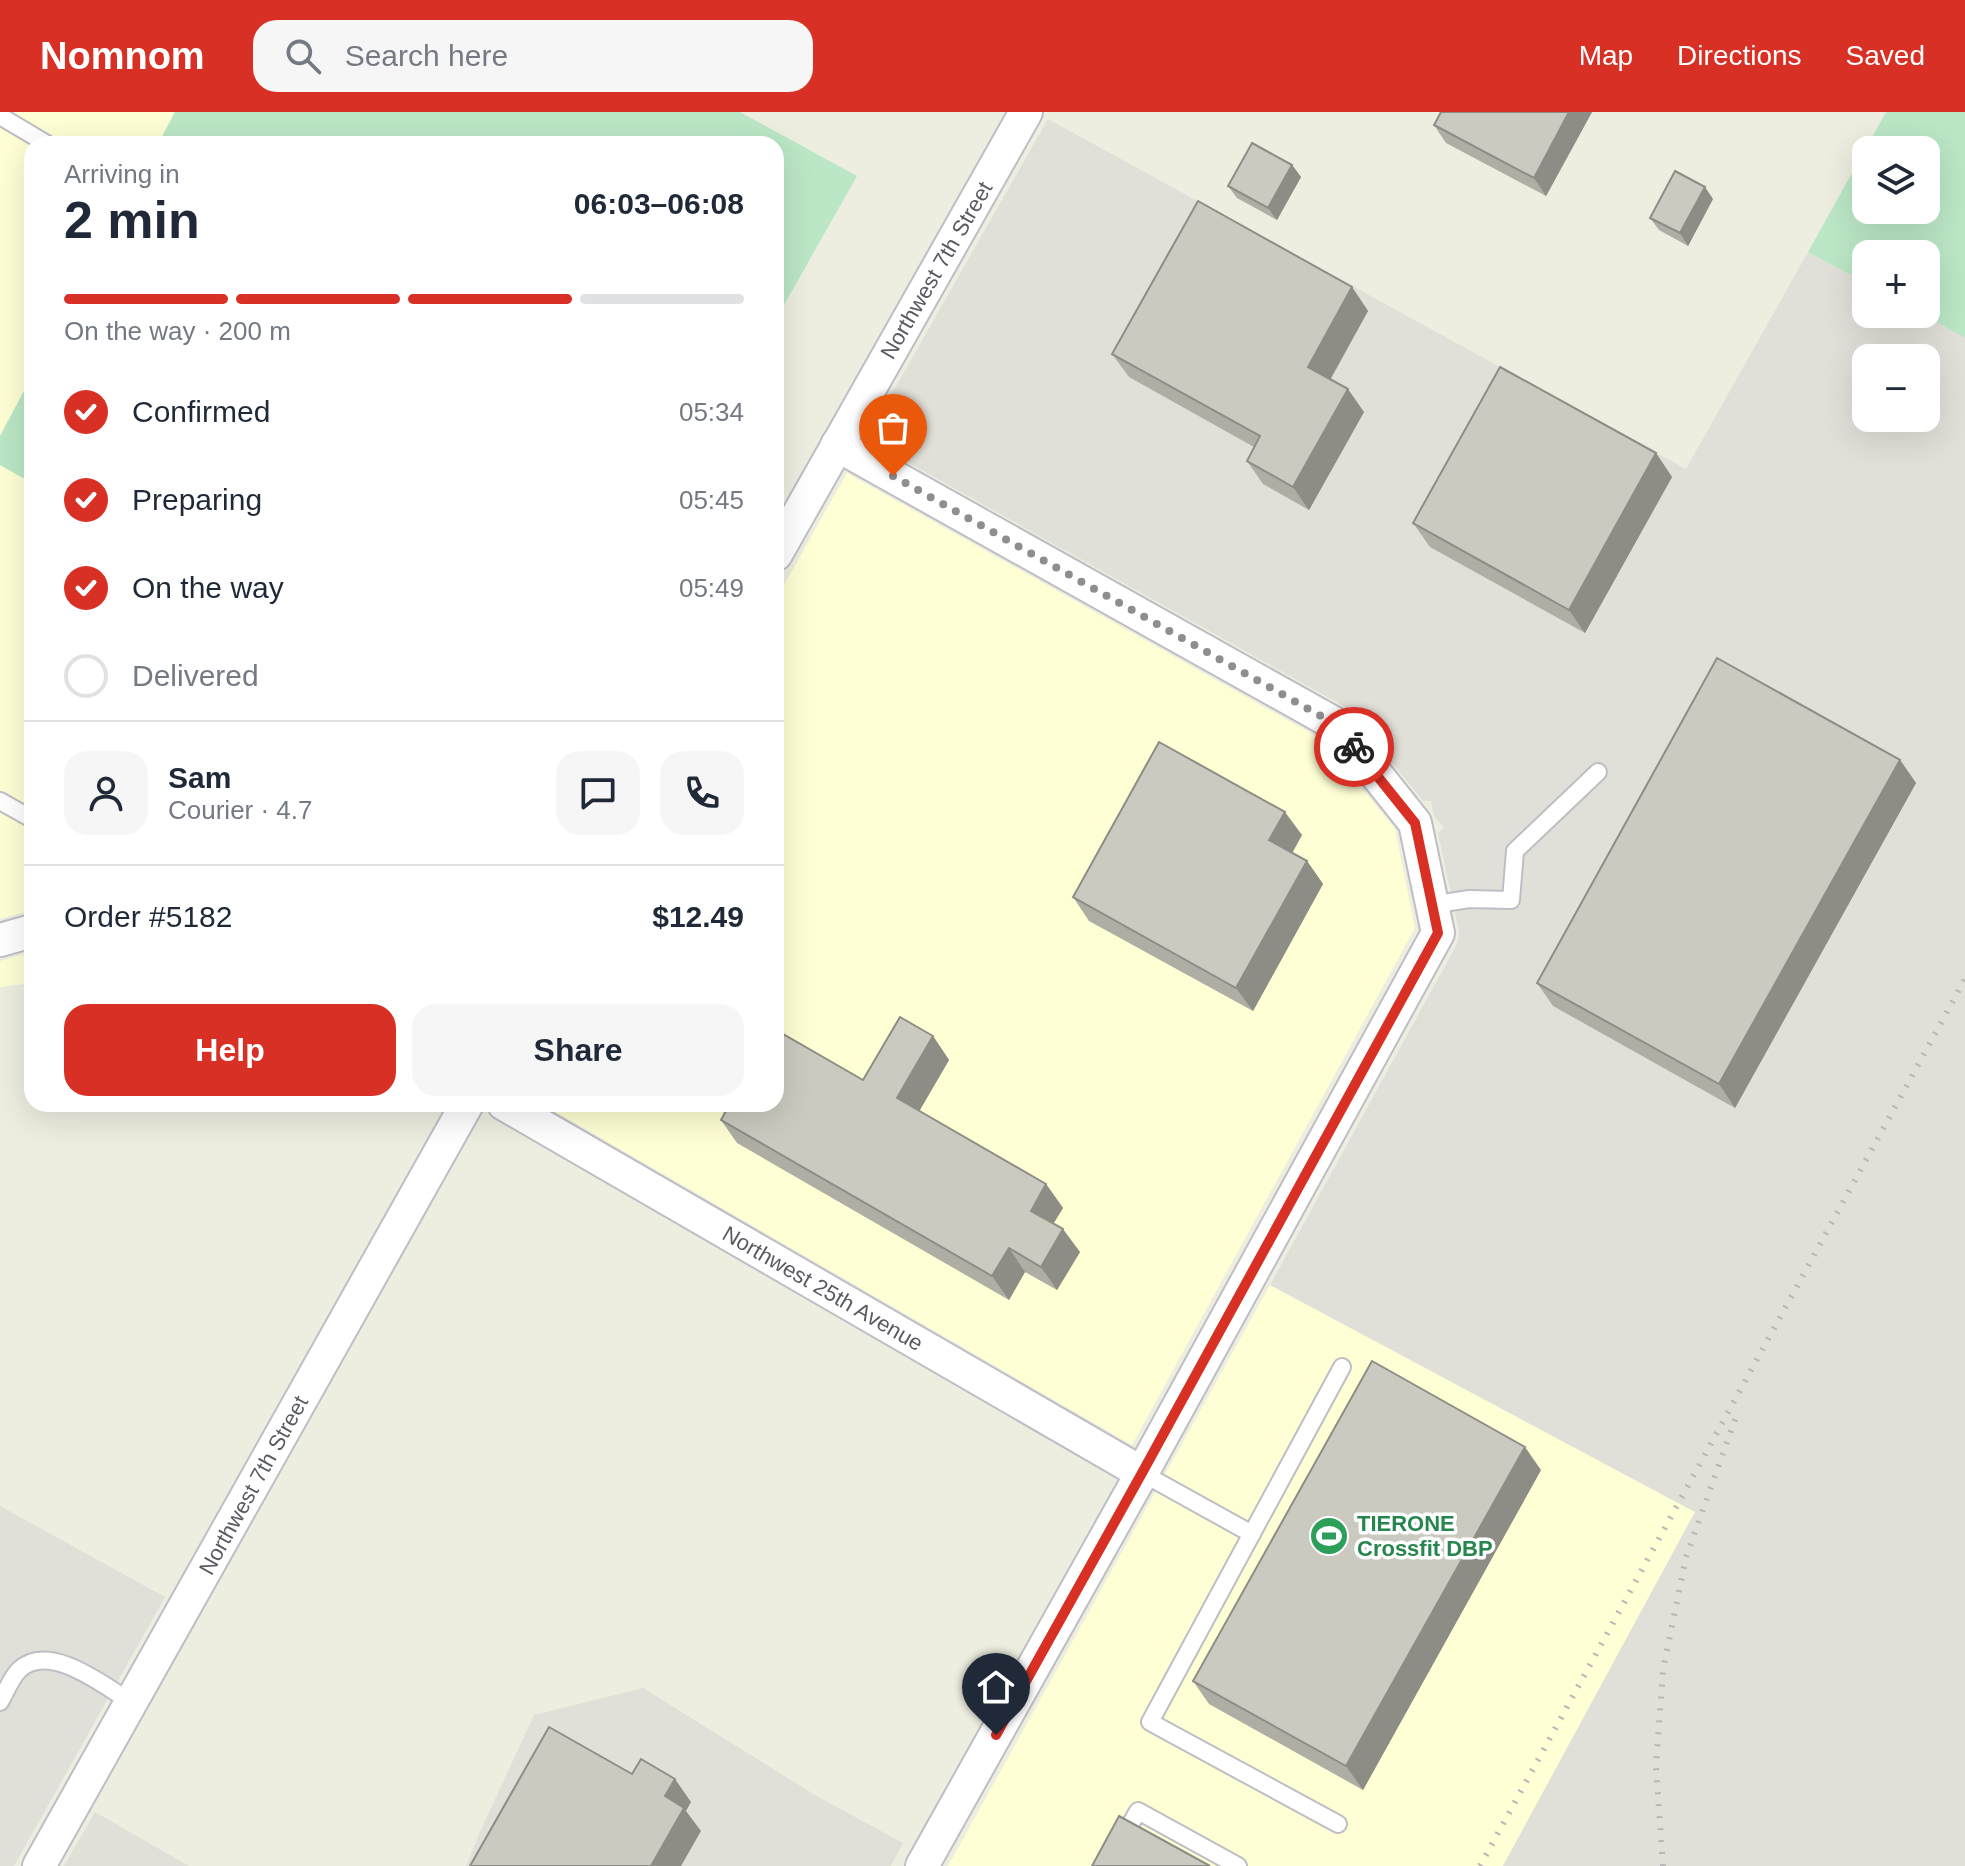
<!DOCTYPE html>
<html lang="en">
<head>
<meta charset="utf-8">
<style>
	body { margin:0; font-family:Helvetica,sans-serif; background:#f6f6f7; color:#1f2937; height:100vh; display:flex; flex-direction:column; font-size:30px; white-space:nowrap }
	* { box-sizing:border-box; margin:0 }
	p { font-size:26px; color:#747a83 }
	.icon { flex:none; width:44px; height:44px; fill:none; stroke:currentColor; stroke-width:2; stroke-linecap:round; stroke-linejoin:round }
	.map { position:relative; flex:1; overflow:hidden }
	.panel { position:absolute; left:24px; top:24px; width:760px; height:976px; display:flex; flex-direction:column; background:#fff; border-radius:24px; box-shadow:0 8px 32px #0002 }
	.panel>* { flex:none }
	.controls { position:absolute; left:1852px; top:24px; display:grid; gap:16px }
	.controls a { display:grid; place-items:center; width:88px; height:88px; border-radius:16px; background:#fff; box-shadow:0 8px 32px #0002; font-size:40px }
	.pin { position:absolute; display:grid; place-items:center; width:68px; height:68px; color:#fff; margin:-82px -34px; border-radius:50% 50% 50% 0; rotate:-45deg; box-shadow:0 0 8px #0007 }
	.pin .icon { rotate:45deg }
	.courier { position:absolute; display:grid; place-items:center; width:80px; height:80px; margin:-40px; border:6px solid #d93025; border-radius:50%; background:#fff; color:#222; box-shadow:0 2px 10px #0007 }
	.headline em { font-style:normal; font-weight:700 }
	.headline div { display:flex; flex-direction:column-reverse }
	.headline { display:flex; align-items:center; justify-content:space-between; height:136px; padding:0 40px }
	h1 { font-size:52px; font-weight:700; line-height:60px }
	.bar { display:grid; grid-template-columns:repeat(4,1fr); gap:12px 8px; align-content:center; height:96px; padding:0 40px }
	.bar i { height:10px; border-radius:6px; background:#e0e1e3 }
	.bar .active { background:#d93025 }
	.bar p { grid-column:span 4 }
	.line { display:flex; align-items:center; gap:20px; padding:0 40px; border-top:2px solid #e0e1e3 }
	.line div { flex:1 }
	.round { display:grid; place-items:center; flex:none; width:84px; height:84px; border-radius:24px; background:#f6f6f7 }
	ol { padding:0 40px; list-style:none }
	li { display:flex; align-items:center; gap:24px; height:88px }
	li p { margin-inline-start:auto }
	li .icon { padding:8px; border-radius:50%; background:#d93025; color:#fff; stroke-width:4 }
	li:last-child { color:#747a83 }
	li i { width:44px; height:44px; border:4px solid #e0e1e3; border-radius:50% }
	.button { display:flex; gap:16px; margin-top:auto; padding:16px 40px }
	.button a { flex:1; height:92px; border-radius:24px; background:#d93025; color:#fff; font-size:32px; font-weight:700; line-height:92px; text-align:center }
	.button a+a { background:#f6f6f7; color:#1f2937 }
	header { display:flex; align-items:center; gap:48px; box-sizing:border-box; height:112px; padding:0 40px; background:#d93025; color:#fff }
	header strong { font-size:38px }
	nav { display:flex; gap:44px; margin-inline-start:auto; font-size:28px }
	.search { width:560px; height:72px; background:#f6f6f7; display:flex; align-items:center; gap:20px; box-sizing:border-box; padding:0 28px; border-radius:24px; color:#747a83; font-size:30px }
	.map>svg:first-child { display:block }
	.commercial { fill:#feffd4 }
	.industrial { fill:#e1e0d8; fill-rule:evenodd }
	.green { fill:#bbe7c6; fill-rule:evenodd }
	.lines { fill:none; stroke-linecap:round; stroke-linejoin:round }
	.service-casing { stroke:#bebec5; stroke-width:20 }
	.minor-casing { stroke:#bebec5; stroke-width:36 }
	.service { stroke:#fff; stroke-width:16 }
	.minor { stroke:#fff; stroke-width:32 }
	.rail { stroke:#b7b7b8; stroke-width:6; stroke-dasharray:2 10; stroke-linecap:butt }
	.wall { fill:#aeaea5 }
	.shaded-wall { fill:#8d8d86 }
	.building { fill:#cacac0; stroke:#8d8d86; stroke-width:2 }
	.done { stroke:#8d8e8f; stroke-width:8; stroke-dasharray:0 14.4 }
	.route { stroke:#d93025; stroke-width:10 }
	.labels { text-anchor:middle; stroke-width:7; stroke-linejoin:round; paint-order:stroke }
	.street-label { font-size:22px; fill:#595b63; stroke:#fff }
	.leisure-label { font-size:22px; font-weight:bold; fill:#27864d; stroke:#fff; text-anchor:start }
</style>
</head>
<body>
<header>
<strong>Nomnom</strong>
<div class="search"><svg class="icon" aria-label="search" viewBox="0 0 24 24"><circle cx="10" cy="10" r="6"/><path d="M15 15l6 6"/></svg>Search here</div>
<nav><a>Map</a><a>Directions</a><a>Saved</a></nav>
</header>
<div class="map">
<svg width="1965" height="1754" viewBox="0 0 1965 1754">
	<rect width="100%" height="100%" fill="#edeee0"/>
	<!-- commercial -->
	<g class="commercial">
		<path d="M0,0H175L158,32H32V264L0,324Z"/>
		<path d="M0,353L32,371V798L0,807Z"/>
		<path d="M847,361L1323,628L1395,717L1415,816L1132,1333L542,992H776V487Z"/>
		<path d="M32,840V871L0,875V849Z"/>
		<path d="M1270,1173L1695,1400L1503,1754H948Z"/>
	</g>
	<!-- industrial -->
	<g class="industrial">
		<path d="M1048,7L1686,357L1808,140L1866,171V202H1922L1965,226V1754H1503L1695,1400L1270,1173L1457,832L1459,820L1438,721L1444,716L1434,704L1431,689H1423L1354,603L1347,596L866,327ZM1866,246H1926V306H1866Z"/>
		<path d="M0,1394L165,1485L14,1754H0Z"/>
		<path d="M643,1576L815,1683L903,1731L891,1754H466L479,1722L534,1603Z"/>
		<path d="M95,1700L189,1754H64Z"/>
	</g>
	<!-- green -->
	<g class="green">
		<path d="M175,0H740L857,64L776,207V32H158Z"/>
		<path d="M1886,0H1965V226L1922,202H1926V142H1866V171L1808,140ZM1926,38V98H1866V38Z"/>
		<path d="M32,264V371L0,353V324Z"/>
	</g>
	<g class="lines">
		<defs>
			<g id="service">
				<path d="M0,4L47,32"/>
				<path d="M0,689L32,707"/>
				<path d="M1431,793L1469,787L1511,788L1515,739L1598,660"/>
				<path d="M1142,1361L1252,1422"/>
				<path d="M0,1590C6,1580 11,1566 19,1558C49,1529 104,1574 131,1590"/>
				<path d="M1338,1712L1150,1610L1342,1255"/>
				<path d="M1107,1754L1138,1699L1238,1754"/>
			</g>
			<g id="minor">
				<path d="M837,333L1337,613L1415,711L1438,821L1142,1361L922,1754"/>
				<path d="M776,442L1026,0"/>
				<path d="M0,828L32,819"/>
				<path d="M504,992L1142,1361"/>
				<path d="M39,1754L467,992"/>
			</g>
		</defs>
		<!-- service casing -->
		<use href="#service" class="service-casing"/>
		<!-- minor casing -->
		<use href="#minor" class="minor-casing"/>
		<!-- service -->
		<use href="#service" class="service"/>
		<!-- minor -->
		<use href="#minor" class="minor"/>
		<!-- rail -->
		<g class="rail">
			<path d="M1480,1754L1965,867"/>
			<path d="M1663,1754L1656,1655L1663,1558L1686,1445L1737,1302"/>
		</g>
	</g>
	<!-- wall -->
	<g class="wall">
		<path d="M1592,0L1546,84L1446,31L1434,13Z"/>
		<path d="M1292,53L1301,65L1277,108L1237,86L1228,74Z"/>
		<path d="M1713,87L1688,134L1659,118L1650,106Z"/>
		<path d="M1352,175L1368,199L1331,267L1364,300L1309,398L1263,372L1247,349L1254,335L1129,265L1112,242Z"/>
		<path d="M1656,341L1672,365L1585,521L1430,435L1413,411Z"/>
		<path d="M1900,648L1916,671L1735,996L1553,894L1537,871Z"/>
		<path d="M1302,723L1292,741L1307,749L1323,772L1253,899L1089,809L1073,785Z"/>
		<path d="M933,924L949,948L919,999L1046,1072L1063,1096L1053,1112L1080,1140L1057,1178L1025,1160L1009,1188L737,1031L721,1008L724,1001L718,992H776L863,968Z"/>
		<path d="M1541,1358L1363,1678L1209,1592L1193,1569Z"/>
	</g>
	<!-- shaded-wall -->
	<g class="shaded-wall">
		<path d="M1569,0H1592L1546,84L1534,66Z"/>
		<path d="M1292,53L1301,65L1277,108L1268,96Z"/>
		<path d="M1705,75L1713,87L1688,134L1680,121Z"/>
		<path d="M1352,175L1368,199L1324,278L1308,255Z"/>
		<path d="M1348,277L1364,300L1309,398L1293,375Z"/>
		<path d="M1656,341L1672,365L1585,521L1569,498Z"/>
		<path d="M1900,648L1916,671L1735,996L1719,972Z"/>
		<path d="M1285,700L1302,723L1286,752L1269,728Z"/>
		<path d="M1307,749L1323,772L1253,899L1236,876Z"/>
		<path d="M933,924L949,948L913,1010L897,986Z"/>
		<path d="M1046,1072L1063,1096L1047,1122L1031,1099Z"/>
		<path d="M1063,1117L1080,1140L1057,1178L1041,1155Z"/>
		<path d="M1009,1136L1025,1160L1009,1188L992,1164Z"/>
		<path d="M1525,1335L1541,1358L1363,1678L1346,1654Z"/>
		<path d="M675,1667L691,1690L686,1699L701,1719L681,1754H651L665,1684Z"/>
	</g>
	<!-- building -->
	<g class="building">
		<path d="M1441,0H1569L1534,66L1434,13Z"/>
		<path d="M1252,31L1292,53L1268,96L1228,74Z"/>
		<path d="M1675,59L1705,75L1680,121L1650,106Z"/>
		<path d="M1198,89L1352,175L1308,255L1348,277L1293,375L1247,349L1260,324L1112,242Z"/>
		<path d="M1500,255L1656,341L1569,498L1413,411Z"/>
		<path d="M1717,546L1900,648L1719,972L1537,871Z"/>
		<path d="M1159,630L1285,700L1269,728L1307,749L1236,876L1073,785Z"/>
		<path d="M900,905L933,924L897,986L1046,1072L1031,1099L1063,1117L1041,1155L1009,1136L992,1164L721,1008L730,992H776V918L863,968Z"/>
		<path d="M1372,1249L1525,1335L1346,1654L1193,1569Z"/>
		<path d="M549,1615L632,1662L641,1647L675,1667L665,1684L684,1696L651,1754H470Z"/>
		<path d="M1119,1704L1210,1754H1092Z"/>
	</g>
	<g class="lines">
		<!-- done -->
		<path class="done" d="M893,364L1337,613L1354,635"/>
		<!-- route -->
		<path class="route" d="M996,1623L1142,1361L1438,821L1415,711L1354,635"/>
	</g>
	<!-- icons -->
	<defs>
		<symbol id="stadium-disc" viewBox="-11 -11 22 22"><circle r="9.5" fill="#2e9e5b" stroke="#fff"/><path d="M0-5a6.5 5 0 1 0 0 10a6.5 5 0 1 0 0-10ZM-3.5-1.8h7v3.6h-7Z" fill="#fff"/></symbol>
	</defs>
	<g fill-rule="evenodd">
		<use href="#stadium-disc" x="1307" y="1402" width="44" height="44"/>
	</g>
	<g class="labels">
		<!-- street labels -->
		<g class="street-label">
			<text transform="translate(936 158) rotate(-60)" y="8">Northwest 7th Street</text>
			<text transform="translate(823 1176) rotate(30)" y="8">Northwest 25th Avenue</text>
			<text transform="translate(253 1373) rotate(-61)" y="8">Northwest 7th Street</text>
		</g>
		<!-- leisure labels -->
		<g class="leisure-label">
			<text x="1357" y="1419">TIERONE<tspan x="1357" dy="25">Crossfit DBP</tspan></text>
		</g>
	</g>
</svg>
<div class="controls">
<a><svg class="icon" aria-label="layers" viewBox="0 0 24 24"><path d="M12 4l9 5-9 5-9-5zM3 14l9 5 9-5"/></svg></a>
<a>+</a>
<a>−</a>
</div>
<div class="pin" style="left:893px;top:364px;background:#ea580c"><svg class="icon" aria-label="bag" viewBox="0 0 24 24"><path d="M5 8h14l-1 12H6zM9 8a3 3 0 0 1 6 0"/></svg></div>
<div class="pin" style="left:996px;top:1623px;background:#1f2937"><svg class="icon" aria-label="home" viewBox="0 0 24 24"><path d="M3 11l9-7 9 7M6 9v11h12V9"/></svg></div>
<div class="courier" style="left:1354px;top:635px"><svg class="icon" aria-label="bike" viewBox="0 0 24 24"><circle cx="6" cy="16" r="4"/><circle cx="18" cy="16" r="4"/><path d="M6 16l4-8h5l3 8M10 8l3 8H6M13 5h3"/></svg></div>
<section class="panel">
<div class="headline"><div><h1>2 min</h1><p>Arriving in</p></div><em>06:03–06:08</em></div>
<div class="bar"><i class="active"></i><i class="active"></i><i class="active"></i><i></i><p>On the way · 200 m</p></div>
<ol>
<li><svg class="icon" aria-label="check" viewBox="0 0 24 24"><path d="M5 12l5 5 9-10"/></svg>Confirmed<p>05:34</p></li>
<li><svg class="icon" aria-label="check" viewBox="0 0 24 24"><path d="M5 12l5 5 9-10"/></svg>Preparing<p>05:45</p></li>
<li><svg class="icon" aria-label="check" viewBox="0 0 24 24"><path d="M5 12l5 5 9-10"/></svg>On the way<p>05:49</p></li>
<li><i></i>Delivered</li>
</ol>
<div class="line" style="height:144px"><a class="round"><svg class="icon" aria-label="person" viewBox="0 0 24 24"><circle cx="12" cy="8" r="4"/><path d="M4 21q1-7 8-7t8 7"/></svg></a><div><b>Sam</b><p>Courier · 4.7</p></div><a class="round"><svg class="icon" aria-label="chat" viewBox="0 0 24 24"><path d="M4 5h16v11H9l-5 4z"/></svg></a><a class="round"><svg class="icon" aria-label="phone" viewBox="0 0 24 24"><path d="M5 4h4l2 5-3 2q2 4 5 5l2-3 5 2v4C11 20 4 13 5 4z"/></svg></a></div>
<div class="line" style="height:104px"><div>Order #5182</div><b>$12.49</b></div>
<div class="button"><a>Help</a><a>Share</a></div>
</section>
</div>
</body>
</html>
